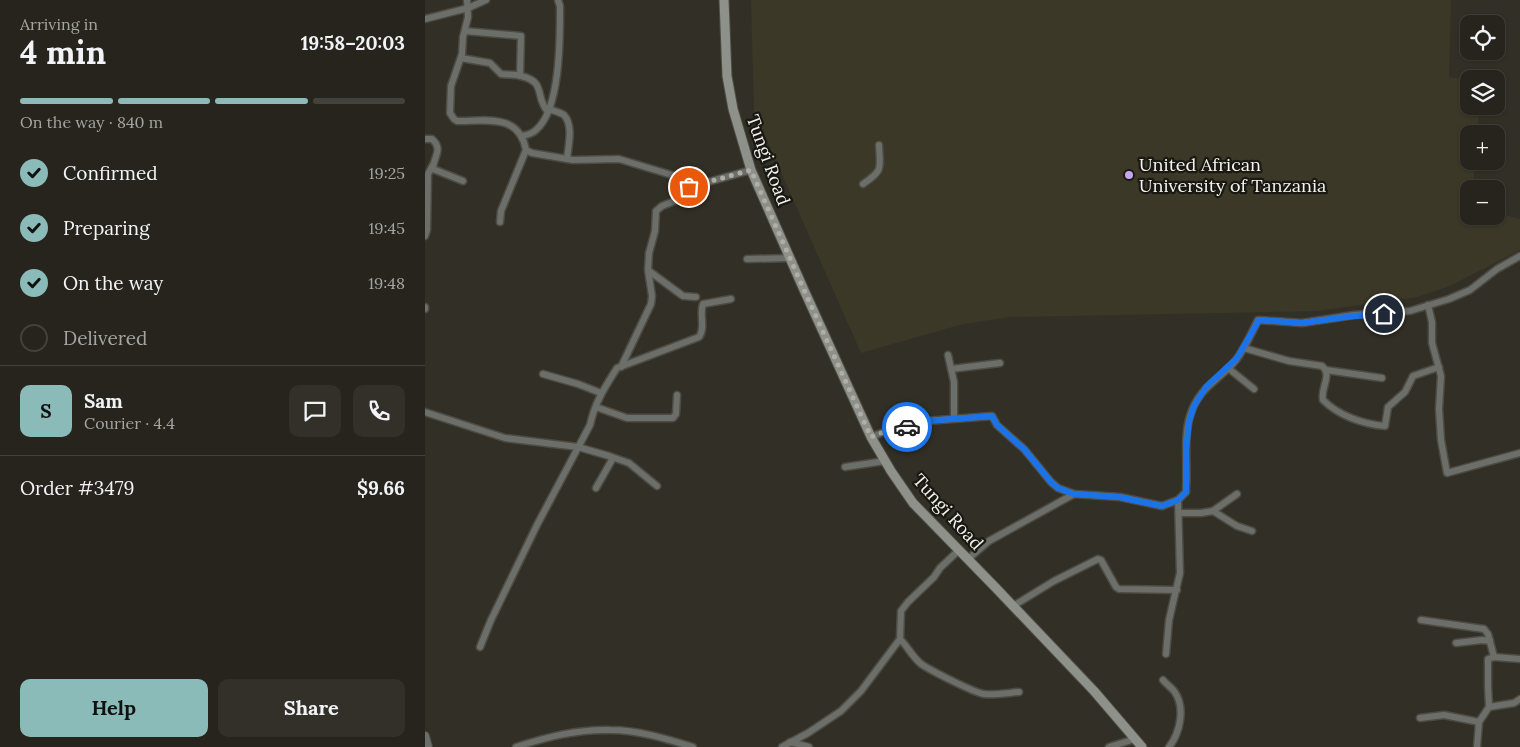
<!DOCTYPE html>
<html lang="en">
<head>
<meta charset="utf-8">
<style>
	body { margin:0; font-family:Lora,serif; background:#323029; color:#f1f3f6; height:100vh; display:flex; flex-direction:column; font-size:19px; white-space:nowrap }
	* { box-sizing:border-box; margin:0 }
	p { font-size:16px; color:#a4a4a3 }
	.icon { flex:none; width:28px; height:28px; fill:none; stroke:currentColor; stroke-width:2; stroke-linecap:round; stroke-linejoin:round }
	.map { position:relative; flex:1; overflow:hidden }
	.drawer { display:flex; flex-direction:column; background:#26241c; width:425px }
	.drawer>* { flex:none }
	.tools { position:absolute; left:1035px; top:15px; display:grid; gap:10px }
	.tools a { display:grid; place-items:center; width:45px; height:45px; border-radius:10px; background:#26241c; box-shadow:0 1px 4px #0004,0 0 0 1px #42413b; font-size:25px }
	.pin { position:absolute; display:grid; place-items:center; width:42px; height:42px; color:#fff; margin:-21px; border:2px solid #fff; border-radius:50%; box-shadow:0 1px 5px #0007 }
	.courier { position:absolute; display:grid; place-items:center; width:50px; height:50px; margin:-25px; border:4px solid #1a73e8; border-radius:50%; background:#fff; color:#222; box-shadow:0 1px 6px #0007 }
	.overview em { font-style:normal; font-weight:700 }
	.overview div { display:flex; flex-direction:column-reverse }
	.overview { display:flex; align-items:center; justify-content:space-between; height:85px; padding:0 20px }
	h1 { font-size:32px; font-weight:700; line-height:38px }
	.bar { display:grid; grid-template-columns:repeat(4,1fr); gap:8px 5px; align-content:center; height:60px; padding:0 20px }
	.bar i { height:6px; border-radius:4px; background:#42413b }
	.bar .on { background:#8bbbb9 }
	.bar p { grid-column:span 4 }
	.line { display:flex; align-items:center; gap:12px; padding:0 20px; border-top:1px solid #42413b }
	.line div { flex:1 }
	.round { display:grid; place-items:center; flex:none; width:52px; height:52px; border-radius:10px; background:#323029 }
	ol { padding:0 20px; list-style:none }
	li { display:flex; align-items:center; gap:15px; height:55px }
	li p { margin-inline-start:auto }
	li .icon { padding:5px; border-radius:50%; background:#8bbbb9; color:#111; stroke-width:4 }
	li:last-child { color:#a4a4a3 }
	li i { width:28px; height:28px; border:2px solid #42413b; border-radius:50% }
	.cta { display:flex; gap:10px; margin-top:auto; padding:10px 20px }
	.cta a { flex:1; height:58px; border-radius:10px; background:#8bbbb9; color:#111; font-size:20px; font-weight:700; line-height:58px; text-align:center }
	.cta a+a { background:#323029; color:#f1f3f6 }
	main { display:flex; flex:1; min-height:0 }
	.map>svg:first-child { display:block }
	.built { fill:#3b3827 }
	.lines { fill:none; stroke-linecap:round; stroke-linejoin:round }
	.minor-casing { stroke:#4d4b42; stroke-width:9 }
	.tertiary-casing { stroke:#4d4b42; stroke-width:10 }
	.secondary-casing { stroke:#4d4b42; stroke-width:11 }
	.minor { stroke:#6b6e69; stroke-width:6 }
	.tertiary { stroke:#6b6e69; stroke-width:8 }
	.secondary { stroke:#8d9189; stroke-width:9 }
	.done { stroke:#b0afa7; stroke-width:5; stroke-dasharray:0 9 }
	.route { stroke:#1a73e8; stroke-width:6 }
	.poi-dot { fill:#c6a6f0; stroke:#191813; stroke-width:2 }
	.labels { text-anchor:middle; stroke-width:4.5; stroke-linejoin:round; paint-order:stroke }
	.street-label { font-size:18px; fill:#f4f3ec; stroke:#191813 }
	.poi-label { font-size:18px; fill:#f4f3ec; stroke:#191813; text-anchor:start }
</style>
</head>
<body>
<main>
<section class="drawer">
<div class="overview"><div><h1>4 min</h1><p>Arriving in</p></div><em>19:58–20:03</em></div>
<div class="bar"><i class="on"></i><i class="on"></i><i class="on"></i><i></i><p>On the way · 840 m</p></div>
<ol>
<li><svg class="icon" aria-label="check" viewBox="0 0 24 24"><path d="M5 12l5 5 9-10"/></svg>Confirmed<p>19:25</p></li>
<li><svg class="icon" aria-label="check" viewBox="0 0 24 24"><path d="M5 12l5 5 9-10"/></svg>Preparing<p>19:45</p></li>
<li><svg class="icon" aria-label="check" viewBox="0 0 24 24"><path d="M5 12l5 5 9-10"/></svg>On the way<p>19:48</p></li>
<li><i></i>Delivered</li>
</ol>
<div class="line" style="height:90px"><b class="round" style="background:#8bbbb9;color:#111">S</b><div><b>Sam</b><p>Courier · 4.4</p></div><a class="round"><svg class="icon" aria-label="chat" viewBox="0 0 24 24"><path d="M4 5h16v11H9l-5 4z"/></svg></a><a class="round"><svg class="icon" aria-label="phone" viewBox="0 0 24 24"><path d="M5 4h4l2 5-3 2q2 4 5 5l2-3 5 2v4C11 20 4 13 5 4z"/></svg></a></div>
<div class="line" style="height:65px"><div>Order #3479</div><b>$9.66</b></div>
<div class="cta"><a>Help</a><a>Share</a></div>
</section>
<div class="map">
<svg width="1095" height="747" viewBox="0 0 1095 747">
	<rect width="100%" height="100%" fill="#323026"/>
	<!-- built -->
	<path class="built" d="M326,0H1026L1024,77L1044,80V106H1054L1052,134H1044V161H1050L1048,189H1044V216H1071V213L1095,219V250L1027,285L993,297L892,311L585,317L538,324L436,353L329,111Z"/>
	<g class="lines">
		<defs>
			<g id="minor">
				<path d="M42,0L43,17L38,37L37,54L26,86L25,113L29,119L32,121C61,121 94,113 101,150L107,153L148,160L194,159L270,182H283L326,170"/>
				<path d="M0,19L43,8L61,0"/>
				<path d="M40,31L96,36L95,76"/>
				<path d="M36,58L65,63L76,74C82,75 90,74 96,76C122,82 109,96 123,112"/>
				<path d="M124,109C129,111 135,112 139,115C149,126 143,147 142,159"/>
				<path d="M97,136C102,135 108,133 111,130C136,109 135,36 135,6L133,0"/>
				<path d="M0,139H7C19,150 8,157 8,169L38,181"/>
				<path d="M438,184C459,170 455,168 454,145"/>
				<path d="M75,222L76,211L101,150"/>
				<path d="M0,236L2,230L3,174L8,165"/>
				<path d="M322,259L365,258"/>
				<path d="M224,271L258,296L271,297"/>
				<path d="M1003,305L1007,322V343L1016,376L1014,409L1016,440L1022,473L1095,453"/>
				<path d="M0,307V309"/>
				<path d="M819,348L864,361L897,366C908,375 895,388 898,400C914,416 938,424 960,426L963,407L980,392L988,376L1014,367"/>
				<path d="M523,355L529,382V418"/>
				<path d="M196,367L226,304L227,296L223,270L224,253L230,231L231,211L237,206L252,200L270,182"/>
				<path d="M803,368L829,389"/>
				<path d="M526,369L575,363"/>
				<path d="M901,370L957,378"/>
				<path d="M118,374L153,384L176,393"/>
				<path d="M171,407L202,418H248L251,414L252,395"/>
				<path d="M0,412L80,438L153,447L184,456L204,463L232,486"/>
				<path d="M446,437L469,428H480L501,421L567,416L572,425L599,449L626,482L633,488L649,494"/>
				<path d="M420,467L460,461"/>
				<path d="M171,488L188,458"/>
				<path d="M788,511L812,494"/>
				<path d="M754,513H776L788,511L812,526L827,531"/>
				<path d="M534,550L515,568L509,577L483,602L476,611L475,639C482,646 487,656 495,663C502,669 550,693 559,694C570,695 582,693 594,692"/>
				<path d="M543,559L564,541L649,494L695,497L737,506L753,500L761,492V488C763,464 758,439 765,416C774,386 794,381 811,360C820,348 826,334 833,320L877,323L929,315L985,311L1024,299L1045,290L1072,269L1095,256"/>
				<path d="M588,606L629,581L673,559L676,560L691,587L694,589L752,590"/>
				<path d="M996,620L1059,629L1063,634L1069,657"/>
				<path d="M1031,643L1057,640L1065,641"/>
				<path d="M55,647L66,620L112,525L165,425C170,402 180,387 192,368L274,337C281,328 274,314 278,304L306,299"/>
				<path d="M741,654L744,620L755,573L753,500"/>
				<path d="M738,680C741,684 746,687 749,691C761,707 755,733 744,747"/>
				<path d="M1064,707L1089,703L1095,699"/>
				<path d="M995,718L1019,715L1054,722"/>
				<path d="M365,742L384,747"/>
				<path d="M91,747C122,737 153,729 185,730C213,730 242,739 268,747"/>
				<path d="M357,747L383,733L416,711L436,691L475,639"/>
				<path d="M684,747L710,739"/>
				<path d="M1052,747L1054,722L1064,707L1063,686V659L1069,657L1095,659"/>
			</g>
			<path id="tertiary" d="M0,736L3,747"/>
			<path id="secondary" d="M299,0L302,76L308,109L326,170L379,290L446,437L466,471L488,503L570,587L669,691L717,747"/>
		</defs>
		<!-- minor casing -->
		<use href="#minor" class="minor-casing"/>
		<!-- tertiary casing -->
		<use href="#tertiary" class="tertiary-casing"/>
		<!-- secondary casing -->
		<use href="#secondary" class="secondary-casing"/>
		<!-- minor -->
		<use href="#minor" class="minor"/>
		<!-- tertiary -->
		<use href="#tertiary" class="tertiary"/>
		<!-- secondary -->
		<use href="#secondary" class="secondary"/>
	</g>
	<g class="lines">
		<!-- done -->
		<path class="done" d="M264,187L270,182H283L326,170L379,290L446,437L469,428L482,427"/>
		<!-- route -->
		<path class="route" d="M482,427L501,421L567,416L572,425L599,449L626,482L633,488L649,494L694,497L737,506L753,500L761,492V451L764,422L769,406L781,387L812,358L834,320L877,323L929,316L959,314"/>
	</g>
	<!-- markers -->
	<circle class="poi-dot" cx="704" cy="175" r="5"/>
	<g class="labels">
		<!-- street labels -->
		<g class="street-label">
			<text transform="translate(343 160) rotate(70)" y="6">Tungi Road</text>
			<text transform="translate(523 512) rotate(48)" y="6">Tungi Road</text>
		</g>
		<!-- poi labels -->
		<g class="poi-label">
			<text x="714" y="171">United African<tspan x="714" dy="21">University of Tanzania</tspan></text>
		</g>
	</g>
</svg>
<div class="tools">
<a><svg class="icon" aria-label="locate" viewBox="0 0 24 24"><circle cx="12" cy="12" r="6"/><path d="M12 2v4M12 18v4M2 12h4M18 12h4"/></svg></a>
<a><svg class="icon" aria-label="layers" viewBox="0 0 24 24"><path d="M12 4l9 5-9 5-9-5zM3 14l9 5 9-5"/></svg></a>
<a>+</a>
<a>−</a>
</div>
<div class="pin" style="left:264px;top:187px;background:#ea580c"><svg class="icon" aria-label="bag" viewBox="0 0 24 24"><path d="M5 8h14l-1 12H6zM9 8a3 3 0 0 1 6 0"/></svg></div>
<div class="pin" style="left:959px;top:314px;background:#1f2937"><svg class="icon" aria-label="home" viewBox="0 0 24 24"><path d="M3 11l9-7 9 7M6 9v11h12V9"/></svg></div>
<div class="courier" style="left:482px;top:427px"><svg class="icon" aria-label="car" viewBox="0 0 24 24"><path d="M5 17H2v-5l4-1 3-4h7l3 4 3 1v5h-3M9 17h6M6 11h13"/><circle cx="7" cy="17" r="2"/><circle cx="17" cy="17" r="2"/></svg></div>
</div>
</main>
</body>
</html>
